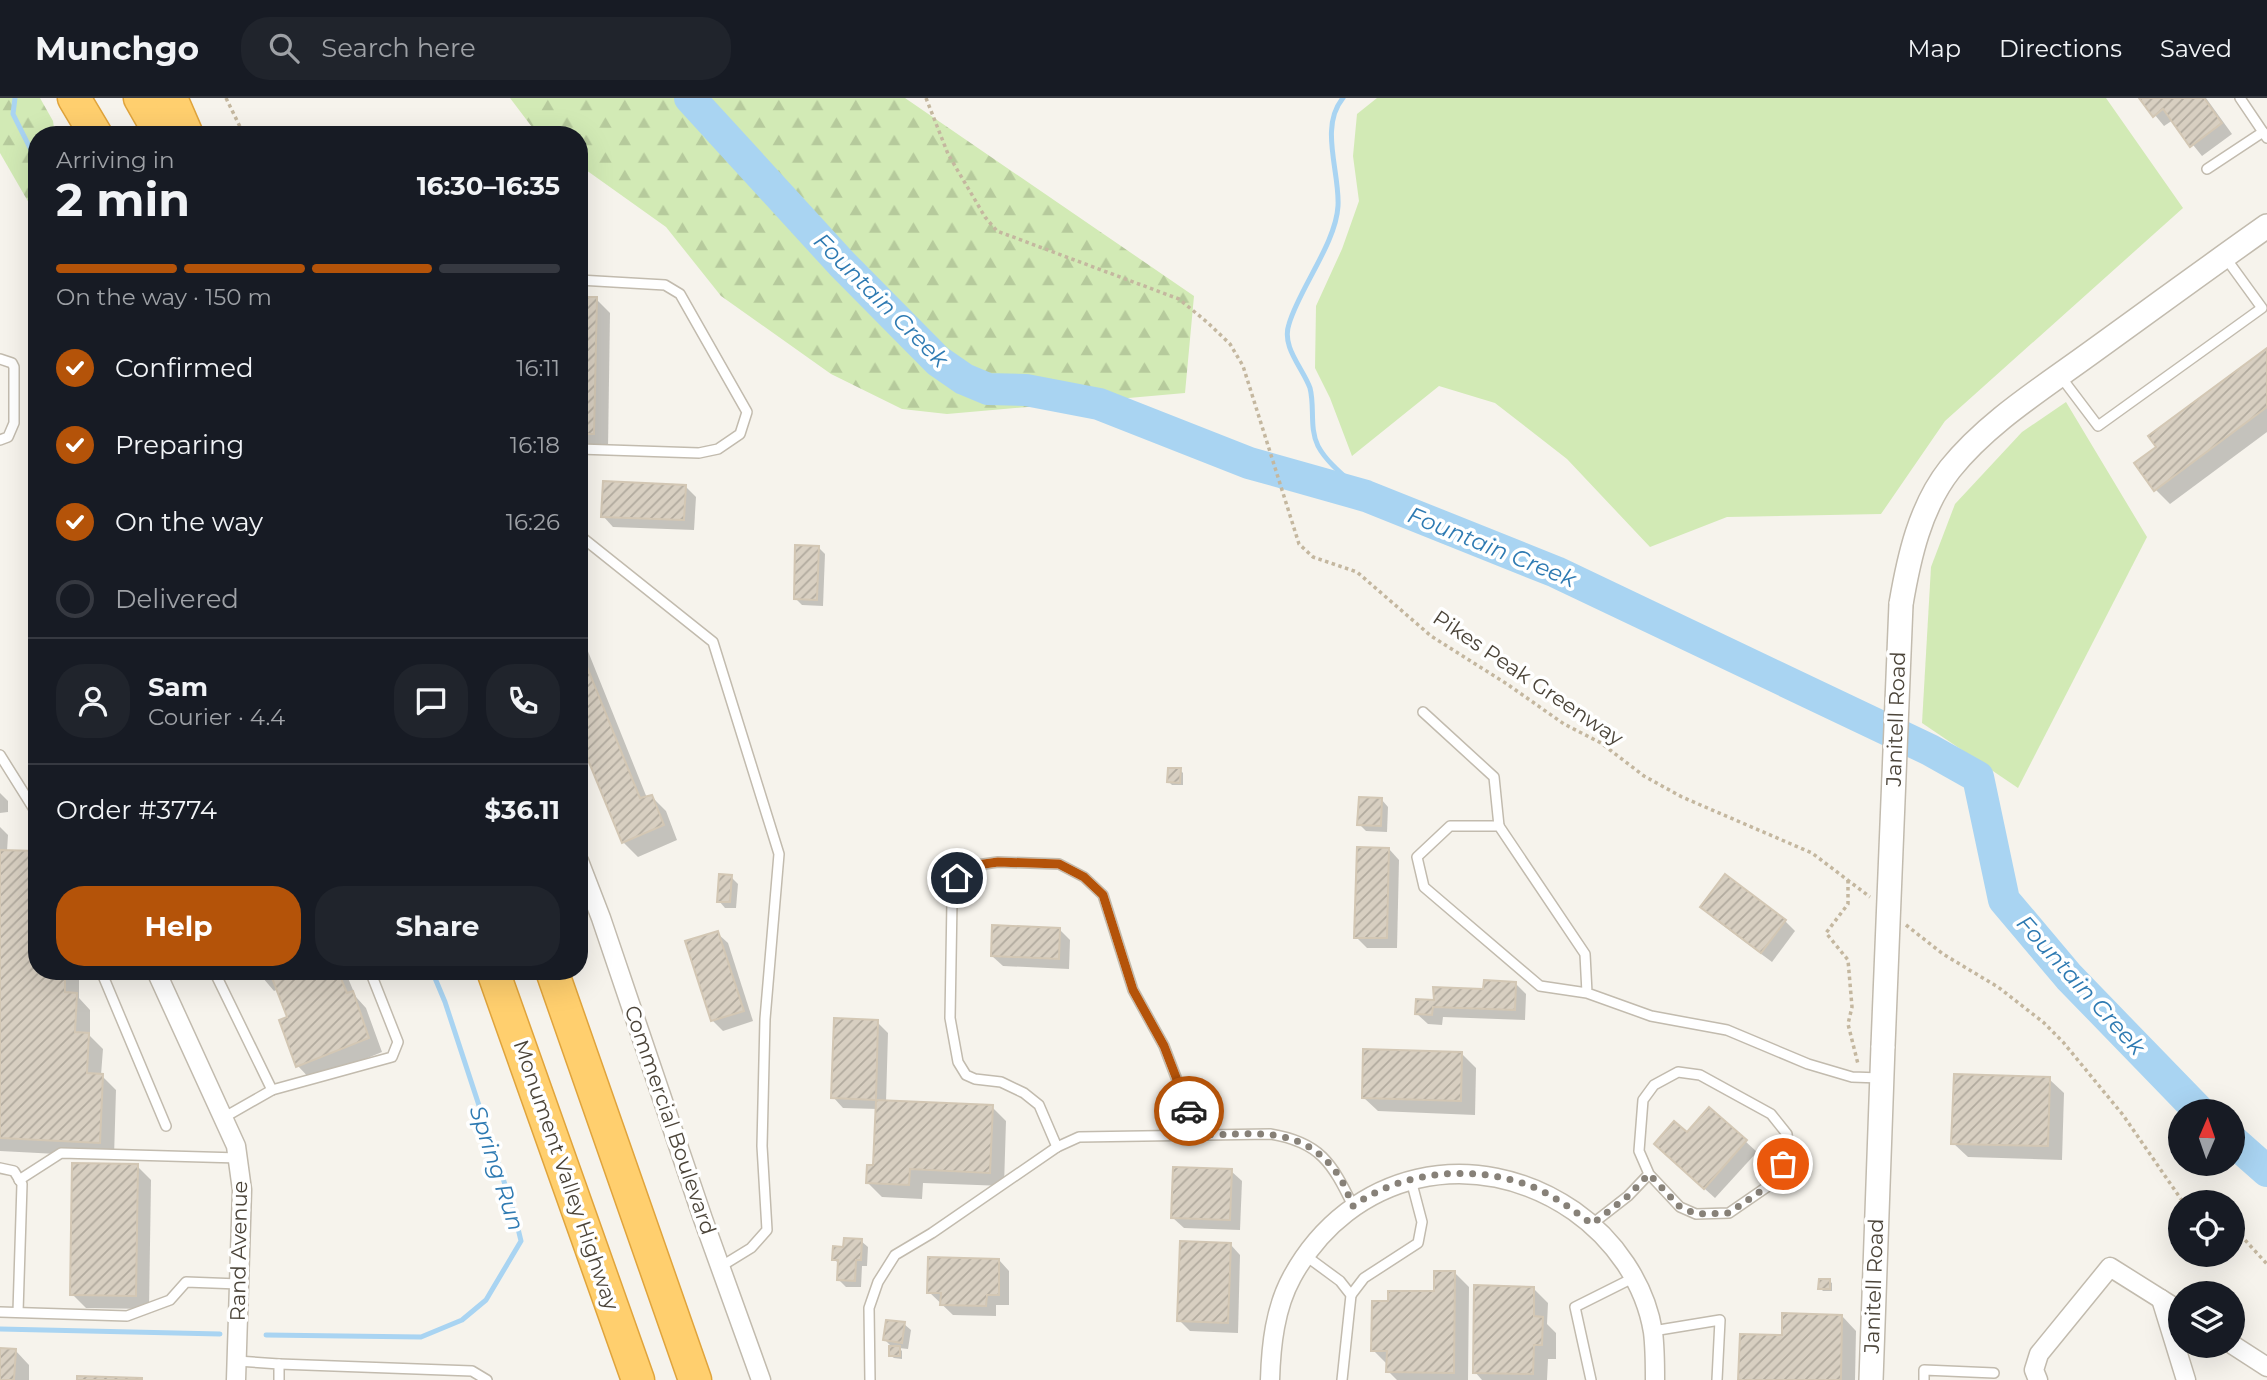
<!DOCTYPE html>
<html lang="en">
<head>
<meta charset="utf-8">
<style>
	body { margin:0; font-family:Montserrat,sans-serif; background:#20242c; color:#f1f3f6; height:100vh; display:flex; flex-direction:column; font-size:26px; white-space:nowrap }
	* { box-sizing:border-box; margin:0 }
	p { font-size:23px; color:#9ea1a6 }
	.icon { flex:none; width:38px; height:38px; fill:none; stroke:currentColor; stroke-width:2; stroke-linecap:round; stroke-linejoin:round }
	.map { position:relative; flex:1; overflow:hidden }
	.details { position:absolute; left:28px; top:28px; width:560px; height:854px; display:flex; flex-direction:column; background:#171b24; border-radius:28px; box-shadow:0 7px 28px #0002 }
	.details>* { flex:none }
	.needle { width:46px; rotate:2deg }
	.buttons { position:absolute; left:2168px; top:1001px; display:grid; gap:14px }
	.buttons a { display:grid; place-items:center; width:77px; height:77px; border-radius:50%; background:#171b24; box-shadow:0 7px 28px #0002; font-size:35px }
	.pin { position:absolute; display:grid; place-items:center; width:60px; height:60px; color:#fff; margin:-30px; border:4px solid #fff; border-radius:50%; box-shadow:0 2px 7px #0007 }
	.courier { position:absolute; display:grid; place-items:center; width:70px; height:70px; margin:-35px; border:5px solid #b45309; border-radius:50%; background:#fff; color:#222; box-shadow:0 2px 9px #0007 }
	.head em { font-style:normal; font-weight:700 }
	.head div { display:flex; flex-direction:column-reverse }
	.head { display:flex; align-items:center; justify-content:space-between; height:119px; padding:0 28px }
	h1 { font-size:46px; font-weight:700; line-height:52px }
	.bar { display:grid; grid-template-columns:repeat(4,1fr); gap:10px 7px; align-content:center; height:84px; padding:0 28px }
	.bar i { height:9px; border-radius:5px; background:#363941 }
	.bar .current { background:#b45309 }
	.bar p { grid-column:span 4 }
	.line { display:flex; align-items:center; gap:18px; padding:0 28px; border-top:2px solid #363941 }
	.line div { flex:1 }
	.round { display:grid; place-items:center; flex:none; width:74px; height:74px; border-radius:28px; background:#20242c }
	ol { padding:0 28px; list-style:none }
	li { display:flex; align-items:center; gap:21px; height:77px }
	li p { margin-inline-start:auto }
	li .icon { padding:7px; border-radius:50%; background:#b45309; color:#fff; stroke-width:4 }
	li:last-child { color:#9ea1a6 }
	li i { width:38px; height:38px; border:4px solid #363941; border-radius:50% }
	.cta { display:flex; gap:14px; margin-top:auto; padding:14px 28px }
	.cta a { flex:1; height:80px; border-radius:28px; background:#b45309; color:#fff; font-size:28px; font-weight:700; line-height:80px; text-align:center }
	.cta a+a { background:#20242c; color:#f1f3f6 }
	header { display:flex; align-items:center; gap:42px; box-sizing:border-box; height:98px; padding:0 35px; background:#171b24; border-bottom:2px solid #363941 }
	header strong { font-size:33px }
	nav { display:flex; gap:38px; margin-inline-start:auto; font-size:24px }
	.search { width:490px; height:63px; background:#20242c; display:flex; align-items:center; gap:18px; box-sizing:border-box; padding:0 24px; border-radius:28px; color:#9ea1a6; font-size:26px }
	.map>svg:first-child { display:block }
	.green { fill:#d2eab5 }
	.forest { fill:url(#forest-firs) }
	.shadow { fill:#0003 }
	.lines { fill:none; stroke-linecap:round; stroke-linejoin:round }
	.stream { stroke:#a9d4f2; stroke-width:5 }
	.river { stroke:#a9d4f2; stroke-width:32 }
	.building { fill:url(#building-hatch); stroke:#d3c7b4; stroke-width:2 }
	.service-casing { stroke:#c2bbae; stroke-width:12 }
	.minor-casing { stroke:#c2bbae; stroke-width:21 }
	.tertiary-casing { stroke:#c2bbae; stroke-width:26 }
	.motorway-casing { stroke:#e0a43c; stroke-width:35 }
	.path { stroke:#c4b79f; stroke-width:3.5; stroke-dasharray:3.5 3.5; stroke-linecap:butt }
	.service { stroke:#fff; stroke-width:9 }
	.minor { stroke:#fff; stroke-width:18 }
	.tertiary { stroke:#fff; stroke-width:23 }
	.motorway { stroke:#ffcf6e; stroke-width:32 }
	.tertiary-bridge-casing { stroke:#c2bbae; stroke-width:26; stroke-linecap:butt }
	.tertiary-bridge { stroke:#fff; stroke-width:23 }
	.done { stroke:#878178; stroke-width:7; stroke-dasharray:0 12.6 }
	.route { stroke:#b45309; stroke-width:9 }
	.labels { text-anchor:middle; stroke-width:7; stroke-linejoin:round; paint-order:stroke }
	.street-label { font-size:21px; fill:#4b4439; stroke:#fff }
	.water-label { font-size:23px; font-style:italic; fill:#2e7ab2; stroke:#fff }
</style>
</head>
<body>
<header>
<strong>Munchgo</strong>
<div class="search"><svg class="icon" aria-label="search" viewBox="0 0 24 24"><circle cx="10" cy="10" r="6"/><path d="M15 15l6 6"/></svg>Search here</div>
<nav><a>Map</a><a>Directions</a><a>Saved</a></nav>
</header>
<div class="map">
<svg width="2267" height="1282" viewBox="0 0 2267 1282">
	<defs>
		<pattern id="forest-firs" width="22" height="20" patternUnits="userSpaceOnUse" patternTransform="scale(1.75)"><rect width="22" height="20" fill="#d2eab5"/><path d="M5 1l3.5 6h-7zM16 11l3.5 6h-7z" fill="#b6ca9c"/></pattern>
		<pattern id="building-hatch" width="6" height="6" patternUnits="userSpaceOnUse" patternTransform="scale(1.75)"><rect width="6" height="6" fill="#d8cfc1"/><path d="M-1 1l2-2M0 6l6-6M5 7l2-2" fill="none" stroke="#b1aa9e"/></pattern>
	</defs>
	<rect width="100%" height="100%" fill="#f6f3ec"/>
	<!-- green -->
	<g class="green">
		<path d="M1377,0H2106L2183,110L1945,323L1881,416L1727,419L1650,449L1567,361L1495,305L1439,288L1352,358L1330,300L1315,270L1316,208L1342,151L1359,103L1353,58L1357,16Z"/>
		<path d="M2066,304L2147,439L2018,690L1922,625L1931,469L1955,406L2022,334Z"/>
	</g>
	<!-- forest -->
	<g class="forest">
		<path d="M0,0H40L53,23L55,37H37V119L0,55Z"/>
		<path d="M510,0H905L1194,198L1185,295L947,316L902,311L831,276L721,198L666,129L579,67V37H538Z"/>
	</g>
	<!-- shadow -->
	<g class="shadow">
		<path d="M2141,0H2206L2232,36L2202,58L2173,22L2164,28Z"/>
		<path d="M579,201H596L610,215L608,350L579,349Z"/>
		<path d="M2267,252V334L2170,406L2156,392L2158,349Z"/>
		<path d="M685,388L696,399L694,432L613,429L603,418Z"/>
		<path d="M818,449L825,456L823,508L802,507L795,500Z"/>
		<path d="M579,531L647,700L652,699L666,713L677,742L638,759L623,744L579,635Z"/>
		<path d="M1180,672L1183,675V687H1172L1169,684Z"/>
		<path d="M0,695L8,703V714L0,715Z"/>
		<path d="M1382,702L1388,709L1387,734L1366,733L1359,726Z"/>
		<path d="M0,729L8,737L7,753L37,873H79V900L90,912V938L103,951L101,977L116,992L114,1059L0,1053Z"/>
		<path d="M1389,751L1399,762L1397,850H1367L1356,839Z"/>
		<path d="M731,779L738,786L736,810H725L719,803Z"/>
		<path d="M1702,809L1785,823L1795,833L1772,864L1713,820Z"/>
		<path d="M1059,831L1070,842L1069,871L1003,868L992,858Z"/>
		<path d="M717,835L728,845L753,923L723,933L712,922Z"/>
		<path d="M257,873H345L356,899L366,910L382,954L312,983L298,968L282,923L289,921L278,891L274,893Z"/>
		<path d="M1515,885L1526,896L1525,922L1443,919L1442,927L1428,926L1417,916L1436,904Z"/>
		<path d="M877,924L888,935L886,1004L992,1009L1006,1023L1004,1088L923,1085L922,1101L882,1099L868,1085L874,1069L877,1011L843,1010L833,999Z"/>
		<path d="M1462,956L1476,970L1475,1017L1378,1013L1363,999Z"/>
		<path d="M2049,981L2064,995L2062,1062L1968,1059L1953,1045Z"/>
		<path d="M1710,1011L1757,1054L1715,1100L1666,1056Z"/>
		<path d="M137,1068L151,1082L149,1211L86,1210L72,1196Z"/>
		<path d="M1231,1073L1242,1083L1240,1132L1184,1130L1173,1120Z"/>
		<path d="M861,1143L868,1149L867,1168H862L861,1189H846L839,1182L840,1167L834,1161L845,1151Z"/>
		<path d="M1230,1146L1240,1157L1238,1235L1190,1233L1179,1222Z"/>
		<path d="M999,1162L1009,1173V1207H996V1218L953,1217L929,1194Z"/>
		<path d="M1455,1175L1469,1189L1468,1282H1397L1388,1273L1387,1266L1373,1252L1390,1205L1435,1195Z"/>
		<path d="M1829,1183L1832,1185V1193H1823L1820,1190Z"/>
		<path d="M1533,1190L1548,1205L1547,1226L1556,1235V1261H1548L1547,1282H1482L1475,1274Z"/>
		<path d="M1842,1218L1856,1233L1855,1282H1740L1783,1239Z"/>
		<path d="M904,1226L911,1232L908,1251L899,1250L902,1253V1261L894,1260L891,1258V1248L885,1242Z"/>
		<path d="M0,1252H15L29,1267V1282H0Z"/>
	</g>
	<g class="lines">
		<!-- stream -->
		<g class="stream">
			<path d="M15,0L13,16L37,64"/>
			<path d="M1343,0C1319,29 1340,74 1338,108C1336,145 1299,191 1289,226C1281,249 1303,270 1310,290C1315,309 1309,330 1318,348C1328,367 1351,383 1366,398"/>
			<path d="M0,1231L220,1236"/>
			<path d="M266,1237L421,1239L462,1222L486,1202L521,1143L514,1114L445,904L432,873"/>
		</g>
		<!-- river -->
		<g class="river">
			<path d="M690,0L842,166L938,263L964,281L988,291L1026,292L1099,306L1249,365L1366,398L1556,474L1930,652L1978,679L2004,802L2069,879L2199,1013"/>
			<path d="M2233,1043L2267,1073"/>
		</g>
	</g>
	<!-- building -->
	<g class="building">
		<path d="M2139,0H2204L2222,25L2190,49L2163,11L2153,19Z"/>
		<path d="M579,199H597L594,336H579Z"/>
		<path d="M2267,250V309L2154,393L2134,365L2156,349L2148,338Z"/>
		<path d="M603,383L686,387L684,422L601,419Z"/>
		<path d="M795,447L819,448L817,502L794,501Z"/>
		<path d="M579,549L640,700L652,697L664,727L622,745L579,640Z"/>
		<path d="M1168,670H1181L1180,685L1167,684Z"/>
		<path d="M1359,699L1382,700L1381,728L1357,727Z"/>
		<path d="M1357,749L1389,750L1387,840H1354Z"/>
		<path d="M0,752L37,753V873H65V894L77,895L75,934L89,935L87,975L103,976L100,1045L0,1040Z"/>
		<path d="M719,776L732,777L730,804H717Z"/>
		<path d="M1725,776L1786,822L1761,855L1700,809Z"/>
		<path d="M992,827L1060,830L1059,861L991,858Z"/>
		<path d="M718,833L744,913L711,923L685,843Z"/>
		<path d="M255,873H338L347,895L353,893L369,940L296,969L279,922L287,919L270,875L258,879Z"/>
		<path d="M1484,882L1516,884L1515,912L1433,909L1432,917L1415,916L1416,901L1434,902L1433,889L1483,891Z"/>
		<path d="M834,920L878,922L876,1002L831,1000Z"/>
		<path d="M1363,951L1462,954L1461,1003L1362,1000Z"/>
		<path d="M1954,976L2050,979L2048,1048L1951,1046Z"/>
		<path d="M876,1002L993,1007L990,1075L910,1071L909,1087L866,1085L867,1067H873Z"/>
		<path d="M1709,1009L1747,1042L1704,1091L1654,1046L1674,1023L1687,1034Z"/>
		<path d="M72,1065L138,1066L136,1198L70,1197Z"/>
		<path d="M1173,1069L1232,1071L1230,1122L1171,1120Z"/>
		<path d="M844,1140L862,1141L861,1162H856L855,1183L837,1182L838,1162H832L833,1148L843,1149Z"/>
		<path d="M1180,1143L1231,1145L1228,1225L1177,1223Z"/>
		<path d="M928,1159L999,1161V1197H987L986,1208L940,1207L941,1195H927Z"/>
		<path d="M1434,1173H1455L1454,1275L1386,1274L1387,1253H1371L1372,1203H1388V1193H1434Z"/>
		<path d="M1819,1181H1830V1191H1818Z"/>
		<path d="M1474,1187L1534,1189V1218L1543,1219L1542,1247H1534L1533,1276L1473,1275Z"/>
		<path d="M1782,1215L1842,1217L1841,1282H1738L1740,1236L1782,1237Z"/>
		<path d="M886,1222L905,1224L902,1245L883,1242Z"/>
		<rect x="889" y="1248" width="11" height="10"/>
		<path d="M0,1250L16,1251L14,1282H0Z"/>
		<path d="M77,1278L142,1280V1282H77Z"/>
	</g>
	<g class="lines">
		<defs>
			<g id="service">
				<path d="M2240,0L2267,40"/>
				<path d="M2207,71L2263,34"/>
				<path d="M579,182L665,187L680,196L747,314L740,336L718,351L699,355L579,351"/>
				<path d="M0,261L12,265L14,269V325L8,339L0,342"/>
				<path d="M2061,279L2098,328L2262,210L2225,159"/>
				<path d="M579,437L713,544L779,756L765,921L762,1048L767,1132L751,1150L720,1169"/>
				<path d="M1423,614L1494,679L1499,728"/>
				<path d="M0,657L37,716"/>
				<path d="M101,873L166,1028"/>
				<path d="M214,873L272,992"/>
				<path d="M1587,895L1585,856L1499,728H1450L1417,759L1424,789L1540,888L1587,895L1651,918L1727,932L1808,966L1852,979L1880,980"/>
				<path d="M223,1020L272,992L392,959L398,944L370,873"/>
				<path d="M1057,1049L1039,1007L1024,995L1001,984L975,981L966,977L958,964L950,920L952,803L956,780L970,768L998,764L1059,766L1084,779L1103,797L1133,892L1164,948L1198,1037"/>
				<path d="M0,1070L14,1073L22,1086L18,1214"/>
				<path d="M19,1082L61,1055L239,1060"/>
				<path d="M1592,1126L1628,1098L1649,1076L1680,1109L1696,1116L1729,1115L1777,1082L1788,1049L1787,1036L1771,1016L1700,977L1678,974L1654,987L1643,1002L1639,1053L1649,1076"/>
				<path d="M1306,1158L1340,1183L1351,1197L1342,1282"/>
				<path d="M1351,1197L1364,1180L1418,1145L1422,1124L1411,1082"/>
				<path d="M0,1214L127,1218L170,1202L186,1184L239,1186"/>
				<path d="M1653,1233L1720,1222L1717,1282"/>
				<path d="M237,1263L279,1266V1282"/>
				<path d="M279,1266L472,1273L487,1282"/>
				<path d="M870,1282L869,1210L878,1184L895,1157L932,1135L1057,1049L1079,1039L1270,1036C1320,1044 1332,1065 1353,1108"/>
				<path d="M1591,1282L1575,1209L1633,1180"/>
				<path d="M1924,1282V1272L1994,1275"/>
			</g>
			<g id="minor">
				<path d="M579,763L601,820L703,1121L761,1282"/>
				<path d="M156,873L236,1048L242,1092L236,1282"/>
				<path d="M2161,1201L2186,1282"/>
				<path d="M2233,1247L2267,1269"/>
				<path d="M1270,1282C1271,1247 1275,1210 1292,1179C1350,1073 1475,1045 1574,1113C1614,1141 1645,1185 1653,1234C1655,1250 1655,1266 1655,1282"/>
				<path d="M2038,1282L2034,1272L2039,1256L2110,1169L2180,1213"/>
			</g>
			<g id="tertiary">
				<path d="M1901,506C1909,459 1920,409 1950,371C1986,326 2038,293 2085,259C2146,215 2206,171 2267,128"/>
				<path d="M1871,1282L1883,948"/>
			</g>
			<g id="motorway">
				<path d="M74,0L96,37"/>
				<path d="M140,0L161,37"/>
				<path d="M171,0L187,37"/>
				<path d="M493,873L638,1282"/>
				<path d="M552,873L695,1282"/>
			</g>
		</defs>
		<!-- service casing -->
		<use href="#service" class="service-casing"/>
		<!-- minor casing -->
		<use href="#minor" class="minor-casing"/>
		<!-- tertiary casing -->
		<use href="#tertiary" class="tertiary-casing"/>
		<!-- motorway casing -->
		<use href="#motorway" class="motorway-casing"/>
		<!-- path -->
		<g class="path">
			<path d="M226,0L244,37"/>
			<path d="M926,0L948,56L985,119L997,133L1179,201L1208,225L1230,246L1243,268L1299,446L1313,459L1357,474L1431,538L1507,586L1564,626L1601,645L1644,678L1682,699L1812,755L1870,799"/>
			<path d="M1848,782V806L1826,835L1848,862L1852,909L1848,926L1858,966"/>
			<path d="M1906,827L1943,856L1998,889L2043,924L2063,944L2123,1017L2183,1104"/>
			<path d="M2233,1135L2245,1142L2267,1166"/>
		</g>
		<!-- service -->
		<use href="#service" class="service"/>
		<!-- minor -->
		<use href="#minor" class="minor"/>
		<!-- tertiary -->
		<use href="#tertiary" class="tertiary"/>
		<!-- motorway -->
		<use href="#motorway" class="motorway"/>
		<defs>
			<path id="tertiary-bridge" d="M1883,948L1901,506"/>
		</defs>
		<!-- tertiary-bridge casing -->
		<use href="#tertiary-bridge" class="tertiary-bridge-casing"/>
		<!-- tertiary-bridge -->
		<use href="#tertiary-bridge" class="tertiary-bridge"/>
	</g>
	<g class="lines">
		<!-- done -->
		<path class="done" d="M1189,1013L1198,1037C1251,1037 1300,1025 1336,1074C1344,1084 1348,1097 1353,1108C1403,1072 1477,1066 1533,1089C1555,1098 1573,1112 1592,1126L1628,1098L1649,1076L1680,1109L1696,1116L1729,1115L1777,1082L1783,1066"/>
		<!-- route -->
		<path class="route" d="M957,780L970,768L998,764L1059,766L1084,779L1103,797L1133,892L1164,948L1189,1013"/>
	</g>
	<g class="labels">
		<!-- street labels -->
		<g class="street-label">
			<text transform="translate(1528 580) rotate(34)" y="7">Pikes Peak Greenway</text>
			<text transform="translate(1896 621) rotate(-88)" y="7">Janitell Road</text>
			<text transform="translate(670 1022) rotate(71)" y="7">Commercial Boulevard</text>
			<text transform="translate(566 1077) rotate(71)" y="7">Monument Valley Highway</text>
			<text transform="translate(239 1153) rotate(-89)" y="7">Rand Avenue</text>
			<text transform="translate(1874 1188) rotate(-88)" y="7">Janitell Road</text>
		</g>
		<!-- water labels -->
		<g class="water-label">
			<text transform="translate(881 202) rotate(45)" y="8">Fountain Creek</text>
			<text transform="translate(1492 449) rotate(22)" y="8">Fountain Creek</text>
			<text transform="translate(2081 887) rotate(48)" y="8">Fountain Creek</text>
			<text transform="translate(497 1070) rotate(72)" y="8">Spring Run</text>
		</g>
	</g>
</svg>
<div class="buttons">
<a><svg class="needle" viewBox="-14 -14 28 28"><path d="M0-13l5 13h-10z" fill="#e53935"/><path d="M0 13l5-13h-10z" fill="#9ea1a6"/></svg></a>
<a><svg class="icon" aria-label="locate" viewBox="0 0 24 24"><circle cx="12" cy="12" r="6"/><path d="M12 2v4M12 18v4M2 12h4M18 12h4"/></svg></a>
<a><svg class="icon" aria-label="layers" viewBox="0 0 24 24"><path d="M12 4l9 5-9 5-9-5zM3 14l9 5 9-5"/></svg></a>
</div>
<div class="pin" style="left:1783px;top:1066px;background:#ea580c"><svg class="icon" aria-label="bag" viewBox="0 0 24 24"><path d="M5 8h14l-1 12H6zM9 8a3 3 0 0 1 6 0"/></svg></div>
<div class="pin" style="left:957px;top:780px;background:#1f2937"><svg class="icon" aria-label="home" viewBox="0 0 24 24"><path d="M3 11l9-7 9 7M6 9v11h12V9"/></svg></div>
<div class="courier" style="left:1189px;top:1013px"><svg class="icon" aria-label="car" viewBox="0 0 24 24"><path d="M5 17H2v-5l4-1 3-4h7l3 4 3 1v5h-3M9 17h6M6 11h13"/><circle cx="7" cy="17" r="2"/><circle cx="17" cy="17" r="2"/></svg></div>
<section class="details">
<div class="head"><div><h1>2 min</h1><p>Arriving in</p></div><em>16:30–16:35</em></div>
<div class="bar"><i class="current"></i><i class="current"></i><i class="current"></i><i></i><p>On the way · 150 m</p></div>
<ol>
<li><svg class="icon" aria-label="check" viewBox="0 0 24 24"><path d="M5 12l5 5 9-10"/></svg>Confirmed<p>16:11</p></li>
<li><svg class="icon" aria-label="check" viewBox="0 0 24 24"><path d="M5 12l5 5 9-10"/></svg>Preparing<p>16:18</p></li>
<li><svg class="icon" aria-label="check" viewBox="0 0 24 24"><path d="M5 12l5 5 9-10"/></svg>On the way<p>16:26</p></li>
<li><i></i>Delivered</li>
</ol>
<div class="line" style="height:126px"><a class="round"><svg class="icon" aria-label="person" viewBox="0 0 24 24"><circle cx="12" cy="8" r="4"/><path d="M4 21q1-7 8-7t8 7"/></svg></a><div><b>Sam</b><p>Courier · 4.4</p></div><a class="round"><svg class="icon" aria-label="chat" viewBox="0 0 24 24"><path d="M4 5h16v11H9l-5 4z"/></svg></a><a class="round"><svg class="icon" aria-label="phone" viewBox="0 0 24 24"><path d="M5 4h4l2 5-3 2q2 4 5 5l2-3 5 2v4C11 20 4 13 5 4z"/></svg></a></div>
<div class="line" style="height:91px"><div>Order #3774</div><b>$36.11</b></div>
<div class="cta"><a>Help</a><a>Share</a></div>
</section>
</div>
</body>
</html>
